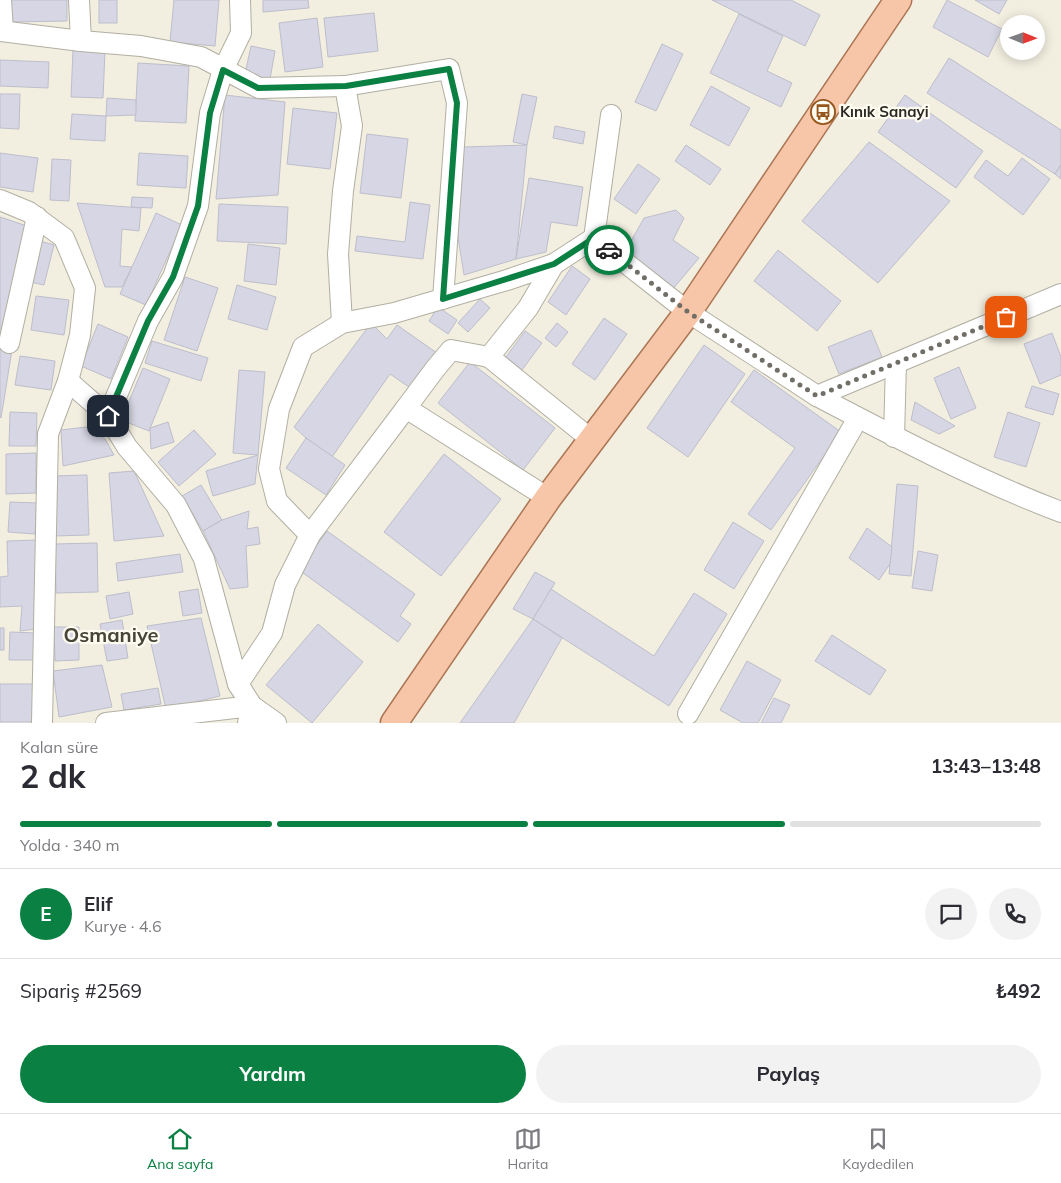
<!DOCTYPE html>
<html lang="tr">
<head>
<meta charset="utf-8">
<style>
	body { margin:0; font-family:Mulish,sans-serif; background:#f2f2f3; color:#2b2b33; height:100vh; display:flex; flex-direction:column; font-size:19px; white-space:nowrap }
	* { box-sizing:border-box; margin:0 }
	p { font-size:16px; color:#7c7c81 }
	.icon { flex:none; width:28px; height:28px; fill:none; stroke:currentColor; stroke-width:2; stroke-linecap:round; stroke-linejoin:round }
	.map { position:relative; height:723px; overflow:hidden }
	.details { display:flex; flex-direction:column; background:#fff; flex:1 }
	.details>* { flex:none }
	.needle { width:32px; rotate:91deg }
	.fabs { position:absolute; left:1000px; top:15px; display:grid; gap:10px }
	.fabs a { display:grid; place-items:center; width:45px; height:45px; border-radius:50%; background:#fff; box-shadow:0 2px 12px #0003; font-size:25px }
	.pin { position:absolute; display:grid; place-items:center; width:42px; height:42px; color:#fff; margin:-21px; border-radius:10px; box-shadow:0 2px 8px #0006 }
	.courier { position:absolute; display:grid; place-items:center; width:50px; height:50px; margin:-25px; border:4px solid #0b8043; border-radius:50%; background:#fff; color:#222; box-shadow:0 1px 6px #0007 }
	.overview em { font-style:normal; font-weight:700 }
	.overview div { display:flex; flex-direction:column-reverse }
	.overview { display:flex; align-items:center; justify-content:space-between; height:85px; padding:0 20px }
	h1 { font-size:32px; font-weight:700; line-height:38px }
	.bar { display:grid; grid-template-columns:repeat(4,1fr); gap:8px 5px; align-content:center; height:60px; padding:0 20px }
	.bar i { height:6px; border-radius:4px; background:#e1e1e2 }
	.bar .current { background:#0b8043 }
	.bar p { grid-column:span 4 }
	.line { display:flex; align-items:center; gap:12px; padding:0 20px; border-top:1px solid #e1e1e2 }
	.line div { flex:1 }
	.round { display:grid; place-items:center; flex:none; width:52px; height:52px; border-radius:26px; background:#f2f2f3 }
	.action { display:flex; gap:10px; margin-top:auto; padding:10px 20px }
	.action a { flex:1; height:58px; border-radius:30px; background:#0b8043; color:#fff; font-size:20px; font-weight:700; line-height:58px; text-align:center }
	.action a+a { background:#f2f2f3; color:#2b2b33 }
	.menu { display:flex; justify-content:space-around; align-items:center; height:70px; border-top:1px solid #e1e1e2; background:#fff; font-size:14px; color:#7c7c81 }
	.menu a { display:grid; justify-items:center; gap:2px }
	.menu .current { color:#0b8043 }
	.map>svg:first-child { display:block }
	.building { fill:#d6d6e4; stroke:#bebecb }
	.lines { fill:none; stroke-linecap:round; stroke-linejoin:round }
	.minor-casing { stroke:#b2afa2; stroke-width:22 }
	.major-casing { stroke:#ac7655; stroke-width:29 }
	.minor { stroke:#fff; stroke-width:20 }
	.major { stroke:#f7c6a9; stroke-width:26 }
	.done { stroke:#706e66; stroke-width:5; stroke-dasharray:0 9 }
	.route { stroke:#0b8043; stroke-width:6 }
	.labels { text-anchor:middle; stroke-width:4.5; stroke-linejoin:round; paint-order:stroke }
	.poi-label { font-size:15px; font-weight:bold; fill:#2a2924; stroke:#fefbf0; text-anchor:start }
	.district-label { font-size:20px; font-weight:bold; fill:#474439; stroke:#fefbf0 }
</style>
</head>
<body>
<div class="map">
<svg width="1061" height="723" viewBox="0 0 1061 723">
	<rect width="100%" height="100%" fill="#f2eee0"/>
	<!-- building -->
	<g class="building">
		<path d="M10,0H67V21L10,22Z"/>
		<rect x="99" y="0" width="18" height="23"/>
		<path d="M174,0H219L215,46L170,42Z"/>
		<path d="M263,0H308L309,8L263,12Z"/>
		<path d="M712,0H791L820,15L805,46Z"/>
		<path d="M947,0L1002,29L988,57L933,27Z"/>
		<path d="M975,0H1007L999,14Z"/>
		<path d="M374,13L378,51L328,57L324,18Z"/>
		<path d="M739,14L783,36L767,71L792,83L781,107L710,73Z"/>
		<path d="M317,18L323,67L285,72L279,23Z"/>
		<path d="M662,44L683,54L656,111L635,102Z"/>
		<path d="M251,46L275,51L270,79L245,74Z"/>
		<path d="M73,50L105,51L103,98L71,97Z"/>
		<path d="M949,58L1061,130V165L1055,174L927,93Z"/>
		<path d="M0,60L49,62L48,88L0,86Z"/>
		<path d="M138,63L189,66L186,123L135,121Z"/>
		<path d="M711,86L750,108L729,146L690,125Z"/>
		<path d="M0,94H20L19,129L0,128Z"/>
		<path d="M522,94L537,97L527,145L513,142Z"/>
		<path d="M225,95L285,102L278,195L216,199Z"/>
		<path d="M905,95L983,151L956,188L878,132Z"/>
		<path d="M107,98L136,100V115L106,116Z"/>
		<path d="M293,108L337,113L330,169L287,164Z"/>
		<path d="M72,114L106,116L105,141L70,139Z"/>
		<path d="M555,126L585,132L583,144L553,138Z"/>
		<path d="M367,134L408,139L401,198L360,193Z"/>
		<path d="M869,142L950,201L878,283L802,221Z"/>
		<path d="M527,145L516,259L464,275L457,231L463,147Z"/>
		<path d="M686,145L721,169L710,185L675,161Z"/>
		<path d="M0,153L38,158L33,192L0,187Z"/>
		<path d="M139,153L188,156L186,188L137,185Z"/>
		<path d="M1022,158L1050,179L1023,215L974,177L986,160L1008,176Z"/>
		<path d="M52,159L71,160L69,201L50,200Z"/>
		<path d="M638,164L660,179L636,214L614,199Z"/>
		<path d="M1061,165V179L1055,174Z"/>
		<path d="M529,178L583,187L577,226L551,222L546,252L516,259Z"/>
		<path d="M132,197L153,198L152,208L131,207Z"/>
		<path d="M410,202L430,205L423,259L355,251L357,236L405,242Z"/>
		<path d="M77,203L141,208L139,231L122,229L120,266L132,267L122,287H105Z"/>
		<path d="M219,204L288,207L286,244L217,241Z"/>
		<path d="M676,210L684,218L673,240L699,258L672,290L626,250L644,218Z"/>
		<path d="M156,213L182,225L146,305L120,294Z"/>
		<path d="M0,217L27,226L0,344Z"/>
		<path d="M37,240L54,245L44,285L26,281Z"/>
		<path d="M248,244L280,248L276,285L244,281Z"/>
		<path d="M778,250L841,301L817,331L754,281Z"/>
		<path d="M572,266L590,279L566,315L548,302Z"/>
		<path d="M185,277L218,288L197,351L164,340Z"/>
		<path d="M237,285L276,297L267,330L228,319Z"/>
		<path d="M36,296L69,300L64,335L31,330Z"/>
		<path d="M480,299L490,308L468,332L458,323Z"/>
		<path d="M438,307L457,320L448,334L429,321Z"/>
		<path d="M604,318L627,334L595,380L572,364Z"/>
		<path d="M371,323L387,339L397,325L437,353L409,387L390,374L332,457L306,438L294,427Z"/>
		<path d="M557,323L568,332L556,347L545,338Z"/>
		<path d="M98,324L128,337L111,379L81,366Z"/>
		<path d="M871,330L882,357L839,374L828,347Z"/>
		<path d="M525,331L542,343L522,370L506,357Z"/>
		<path d="M1052,333L1061,357V375L1040,384L1024,344Z"/>
		<path d="M152,341L208,358L201,381L145,363Z"/>
		<path d="M704,345L745,374L688,457L647,428Z"/>
		<path d="M0,349L12,350L1,418L0,417Z"/>
		<path d="M20,356L55,361L51,390L15,385Z"/>
		<path d="M470,362L555,428L523,470L438,403Z"/>
		<path d="M959,367L976,408L951,419L934,378Z"/>
		<path d="M143,368L170,379L149,431L121,420Z"/>
		<path d="M239,370L265,372L258,455L233,453Z"/>
		<path d="M754,370L841,432L771,530L748,514L795,448L731,402Z"/>
		<path d="M1032,386L1059,394L1053,415L1025,407Z"/>
		<path d="M915,402L955,426L939,434L911,420Z"/>
		<path d="M10,412L37,413L36,446H9Z"/>
		<path d="M1008,412L1040,423L1026,467L994,457Z"/>
		<path d="M168,422L174,442L151,449L150,428Z"/>
		<path d="M86,427L105,439L114,455L63,466L61,430Z"/>
		<path d="M194,430L216,454L179,486L158,462Z"/>
		<path d="M306,438L345,465L326,495L286,468Z"/>
		<path d="M36,453V493L6,494V454Z"/>
		<path d="M444,454L501,499L441,576L384,532Z"/>
		<path d="M258,455L255,484L213,496L206,471Z"/>
		<path d="M134,471L164,536L114,541L109,473Z"/>
		<path d="M87,475L89,535L54,536L53,476Z"/>
		<path d="M897,484L918,486L911,576L889,574Z"/>
		<path d="M201,485L222,520L203,531L182,496Z"/>
		<path d="M10,502L37,503L35,534L8,532Z"/>
		<path d="M249,511L247,529L258,527L260,544L246,546L248,587L230,589L203,531L222,520Z"/>
		<path d="M733,522L764,541L734,589L704,570Z"/>
		<path d="M867,528L892,547L890,564L879,580L849,558Z"/>
		<path d="M327,531L415,594L400,616L411,624L398,642L299,570Z"/>
		<path d="M37,540L36,629L20,631L22,606L0,607V577L8,576L7,541Z"/>
		<path d="M97,543L98,592L56,593L55,544Z"/>
		<path d="M918,551L938,555L932,591L912,588Z"/>
		<path d="M180,554L183,572L118,581L116,563Z"/>
		<path d="M535,572L555,583L533,619L513,609Z"/>
		<path d="M198,589L202,613L183,616L179,592Z"/>
		<path d="M551,589L654,656L694,593L727,614L669,706L533,619Z"/>
		<path d="M129,592L133,614L110,619L106,596Z"/>
		<path d="M201,618L220,696L166,709L147,626Z"/>
		<path d="M533,619L562,638L514,723H460Z"/>
		<path d="M122,620L128,658L107,661L100,624Z"/>
		<path d="M318,624L363,662L312,723L266,685Z"/>
		<path d="M54,627H79V660L55,661Z"/>
		<rect x="0" y="628" width="4" height="22"/>
		<path d="M10,632L36,633V660H9Z"/>
		<path d="M832,635L886,670L870,695L815,661Z"/>
		<path d="M747,661L781,680L758,723H743L720,710Z"/>
		<path d="M102,665L112,707L59,717L53,671Z"/>
		<path d="M0,684H36L35,722H0Z"/>
		<path d="M158,688L161,704L124,710L121,694Z"/>
		<path d="M774,698L790,705L781,723H761Z"/>
	</g>
	<g class="lines">
		<defs>
			<g id="minor">
				<path d="M1,0L3,31"/>
				<path d="M79,0L81,41"/>
				<path d="M240,0L241,33L223,70L210,113L198,206L173,277L148,321L108,416L127,447L176,505L204,559L238,684L252,706L276,723"/>
				<path d="M0,31L81,41L141,46L201,57L259,88L345,86L449,69L457,103L443,299"/>
				<path d="M0,200L29,212L64,238L85,288L80,335L68,381L48,434L42,723"/>
				<path d="M594,238L688,312L817,396L1061,294"/>
				<path d="M342,323L338,254L343,191L352,126L345,86"/>
				<path d="M9,343L37,217"/>
				<path d="M489,357L592,440"/>
				<path d="M68,381L108,416"/>
				<path d="M817,396C897,438 977,480 1061,512"/>
				<path d="M406,408L435,369L451,350L489,357L528,308L554,264"/>
				<path d="M894,437L896,363"/>
				<path d="M310,535L277,501L269,469L279,409L303,347L342,323L394,313L507,280L554,264L594,238L611,115"/>
				<path d="M238,684L272,633L285,585L310,535L406,408L548,498"/>
				<path d="M688,714L858,418"/>
				<path d="M106,723L252,706L248,723"/>
			</g>
			<path id="major" d="M394,723L548,498L688,312L898,0"/>
		</defs>
		<!-- minor casing -->
		<use href="#minor" class="minor-casing"/>
		<!-- major casing -->
		<use href="#major" class="major-casing"/>
		<!-- minor -->
		<use href="#minor" class="minor"/>
		<!-- major -->
		<use href="#major" class="major"/>
	</g>
	<g class="lines">
		<!-- done -->
		<path class="done" d="M609,250L688,312L817,396L1006,317"/>
		<!-- route -->
		<path class="route" d="M108,416L148,321L173,277L198,206L210,113L223,70L258,88L346,86L449,69L457,103L443,299L554,264L594,238L609,250"/>
	</g>
	<!-- icons -->
	<defs>
		<symbol id="bus-ring" viewBox="-11 -11 22 22"><circle r="9.5" fill="#fefbf0" stroke="#95561d" stroke-width="1.5"/><path d="M-5-6H5V4H4V6H2V4H-2V6H-4V4H-5ZM-3.5-4V0h7V-4ZM-3.5 1.2v1.5H-2V1.2ZM2 1.2v1.5H3.5V1.2Z" fill="#95561d"/></symbol>
	</defs>
	<g fill-rule="evenodd">
		<use href="#bus-ring" x="809" y="98" width="28" height="28"/>
	</g>
	<g class="labels">
		<!-- poi labels -->
		<g class="poi-label">
			<text x="840" y="117">Kınık Sanayi</text>
		</g>
		<!-- district labels -->
		<g class="district-label">
			<text x="111" y="642">Osmaniye</text>
		</g>
	</g>
</svg>
<div class="fabs">
<a><svg class="needle" viewBox="-14 -14 28 28"><path d="M0-13l5 13h-10z" fill="#e53935"/><path d="M0 13l5-13h-10z" fill="#7c7c81"/></svg></a>
</div>
<div class="pin" style="left:1006px;top:317px;background:#ea580c"><svg class="icon" aria-label="bag" viewBox="0 0 24 24"><path d="M5 8h14l-1 12H6zM9 8a3 3 0 0 1 6 0"/></svg></div>
<div class="pin" style="left:108px;top:416px;background:#1f2937"><svg class="icon" aria-label="home" viewBox="0 0 24 24"><path d="M3 11l9-7 9 7M6 9v11h12V9"/></svg></div>
<div class="courier" style="left:609px;top:250px"><svg class="icon" aria-label="car" viewBox="0 0 24 24"><path d="M5 17H2v-5l4-1 3-4h7l3 4 3 1v5h-3M9 17h6M6 11h13"/><circle cx="7" cy="17" r="2"/><circle cx="17" cy="17" r="2"/></svg></div>
</div>
<section class="details">
<div class="overview"><div><h1>2 dk</h1><p>Kalan süre</p></div><em>13:43–13:48</em></div>
<div class="bar"><i class="current"></i><i class="current"></i><i class="current"></i><i></i><p>Yolda · 340 m</p></div>
<div class="line" style="height:90px"><b class="round" style="background:#0b8043;color:#fff">E</b><div><b>Elif</b><p>Kurye · 4.6</p></div><a class="round"><svg class="icon" aria-label="chat" viewBox="0 0 24 24"><path d="M4 5h16v11H9l-5 4z"/></svg></a><a class="round"><svg class="icon" aria-label="phone" viewBox="0 0 24 24"><path d="M5 4h4l2 5-3 2q2 4 5 5l2-3 5 2v4C11 20 4 13 5 4z"/></svg></a></div>
<div class="line" style="height:65px"><div>Sipariş #2569</div><b>₺492</b></div>
<div class="action"><a>Yardım</a><a>Paylaş</a></div>
</section>
<nav class="menu">
<a class="current"><svg class="icon" aria-label="home" viewBox="0 0 24 24"><path d="M3 11l9-7 9 7M6 9v11h12V9"/></svg>Ana sayfa</a>
<a><svg class="icon" aria-label="map" viewBox="0 0 24 24"><path d="M3 6l6-2 6 2 6-2v14l-6 2-6-2-6 2zM9 4v14M15 6v14"/></svg>Harita</a>
<a><svg class="icon" aria-label="saved" viewBox="0 0 24 24"><path d="M7 4h10v16l-5-4-5 4z"/></svg>Kaydedilen</a>
</nav>
</body>
</html>
